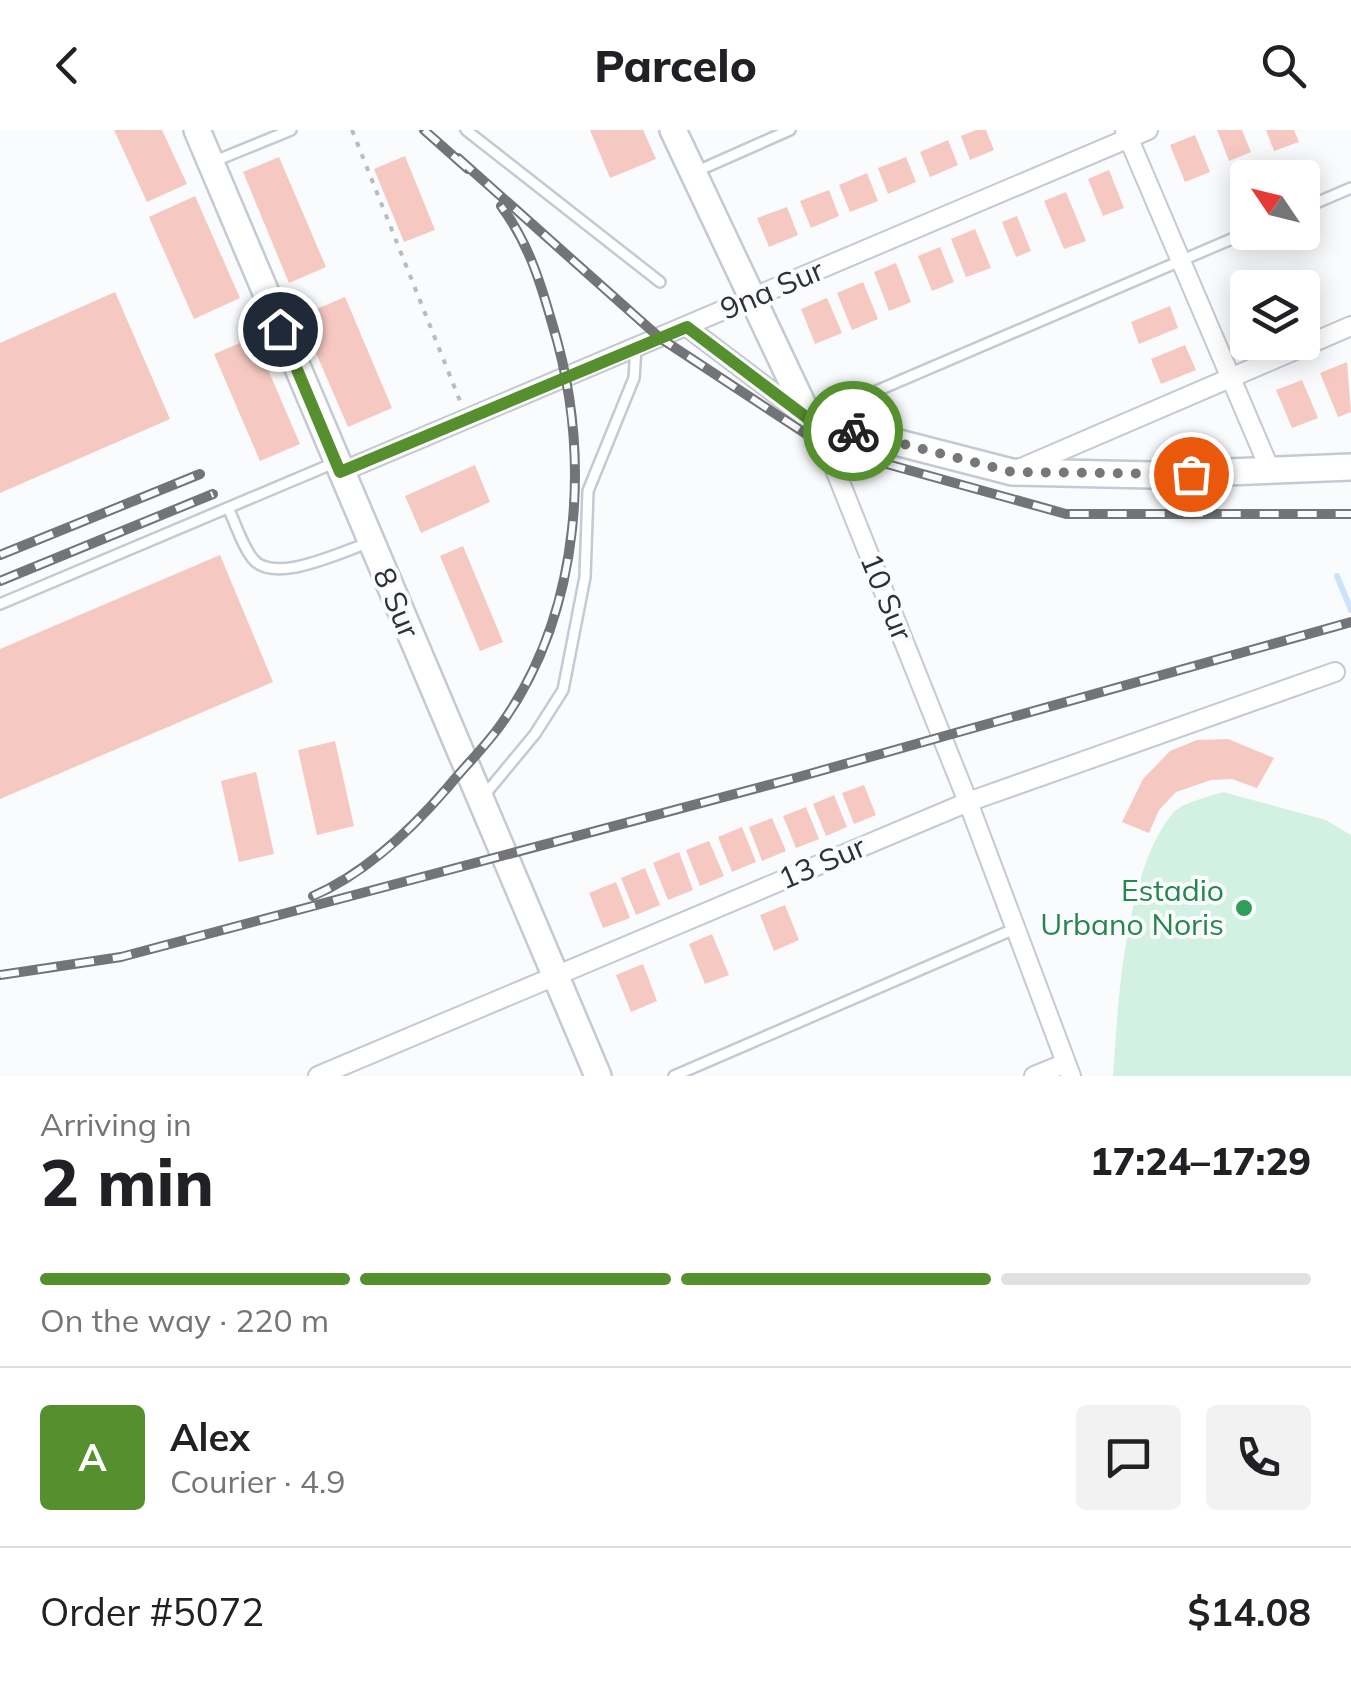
<!DOCTYPE html>
<html lang="en">
<head>
<meta charset="utf-8">
<style>
	body { margin:0; font-family:Mulish,sans-serif; background:#f2f2f2; color:#202124; height:100vh; display:flex; flex-direction:column; font-size:38px; white-space:nowrap }
	* { box-sizing:border-box; margin:0 }
	p { font-size:32px; color:#757577 }
	.icon { flex:none; width:55px; height:55px; fill:none; stroke:currentColor; stroke-width:2; stroke-linecap:round; stroke-linejoin:round }
	.map { position:relative; height:946px; overflow:hidden }
	.side { display:flex; flex-direction:column; background:#fff; flex:1 }
	.side>* { flex:none }
	.needle { width:65px; rotate:305deg }
	.controls { position:absolute; left:1230px; top:30px; display:grid; gap:20px }
	.controls a { display:grid; place-items:center; width:90px; height:90px; border-radius:10px; background:#fff; box-shadow:0 5px 25px #0003; font-size:50px }
	.pin { position:absolute; display:grid; place-items:center; width:85px; height:85px; color:#fff; margin:-42px; border:5px solid #fff; border-radius:50%; box-shadow:0 2px 10px #0007 }
	.courier { position:absolute; display:grid; place-items:center; width:100px; height:100px; margin:-50px; border:8px solid #56902e; border-radius:50%; background:#fff; color:#222; box-shadow:0 2px 12px #0007 }
	.summary em { font-style:normal; font-weight:800 }
	.summary div { display:flex; flex-direction:column-reverse }
	.summary { display:flex; align-items:center; justify-content:space-between; height:170px; padding:0 40px }
	h1 { font-size:65px; font-weight:800; line-height:75px }
	.bar { display:grid; grid-template-columns:repeat(4,1fr); gap:15px 10px; align-content:center; height:120px; padding:0 40px }
	.bar i { height:12px; border-radius:8px; background:#e0e0e0 }
	.bar .current { background:#56902e }
	.bar p { grid-column:span 4 }
	.line { display:flex; align-items:center; gap:25px; padding:0 40px; border-top:2px solid #e0e0e0 }
	.line div { flex:1 }
	.round { display:grid; place-items:center; flex:none; width:105px; height:105px; border-radius:10px; background:#f2f2f2 }
	header { display:flex; justify-content:space-between; align-items:center; height:130px; padding:0 40px; background:#fff; font-size:45px; font-weight:800 }
	.map>svg:first-child { display:block }
	.green { fill:#d3f1e2 }
	.lines { fill:none; stroke-linecap:round; stroke-linejoin:round }
	.stream { stroke:#cbe4fb; stroke-width:6 }
	.building { fill:#f5c9c1 }
	.lane-casing { stroke:#c3cad3; stroke-width:14 }
	.street-casing { stroke:#c3cad3; stroke-width:22 }
	.secondary-casing { stroke:#c3cad3; stroke-width:30 }
	.path { stroke:#babbbe; stroke-width:4; stroke-dasharray:5 8; stroke-linecap:butt }
	.lane { stroke:#fff; stroke-width:9 }
	.street { stroke:#fff; stroke-width:18 }
	.secondary { stroke:#fff; stroke-width:25 }
	.rail-casing { stroke:#727477; stroke-width:10 }
	.rail { stroke:#fafbfd; stroke-width:6; stroke-dasharray:19; stroke-linecap:butt }
	.done { stroke:#75777a; stroke-width:10; stroke-dasharray:0 18 }
	.route { stroke:#56902e; stroke-width:12 }
	.leisure-dot { fill:#2e9e5b; stroke:#fafbfd; stroke-width:4 }
	.labels { text-anchor:middle; stroke-width:8; stroke-linejoin:round; paint-order:stroke }
	.street-label { font-size:30px; fill:#2e3034; stroke:#fafbfd }
	.leisure-label { font-size:30px; fill:#27864d; stroke:#fafbfd; text-anchor:end }
</style>
</head>
<body>
<header><svg class="icon" aria-label="back" viewBox="0 0 24 24"><path d="M15 5l-7 7 7 7"/></svg>Parcelo<svg class="icon" aria-label="search" viewBox="0 0 24 24"><circle cx="10" cy="10" r="6"/><path d="M15 15l6 6"/></svg></header>
<div class="map">
<svg width="1351" height="946" viewBox="0 0 1351 946">
	<rect width="100%" height="100%" fill="#fafbfd"/>
	<!-- green -->
	<path class="green" d="M1223,662L1326,690L1351,705V946H1113C1118,873 1125,740 1173,683C1183,672 1209,667 1223,662Z"/>
	<g class="lines">
		<!-- stream -->
		<path class="stream" d="M1337,446L1351,480"/>
	</g>
	<!-- building -->
	<g class="building">
		<path d="M114,0H162L187,54L147,72Z"/>
		<path d="M590,0H643L656,29L610,48Z"/>
		<path d="M976,0H986L994,20L970,30L961,6Z"/>
		<path d="M1217,0H1242L1251,22L1229,31Z"/>
		<path d="M1266,0H1294L1299,12L1274,21Z"/>
		<path d="M1195,5L1210,42L1185,52L1170,15Z"/>
		<path d="M948,10L958,35L930,47L920,22Z"/>
		<path d="M405,26L435,100L404,112L374,39Z"/>
		<path d="M279,27L326,137L289,153L243,42Z"/>
		<path d="M906,27L916,52L888,64L878,38Z"/>
		<path d="M1109,40L1124,78L1103,86L1088,49Z"/>
		<path d="M867,43L878,71L850,82L839,55Z"/>
		<path d="M829,60L839,86L811,98L800,71Z"/>
		<path d="M1066,62L1086,111L1064,119L1044,71Z"/>
		<path d="M195,66L240,168L194,189L149,87Z"/>
		<path d="M787,77L798,105L769,117L757,88Z"/>
		<path d="M1017,86L1031,121L1016,127L1002,92Z"/>
		<path d="M975,99L991,138L966,147L951,109Z"/>
		<path d="M940,117L954,152L932,161L918,126Z"/>
		<path d="M896,133L911,172L889,181L874,142Z"/>
		<path d="M1304,146L1319,182L1302,189V158L1277,157Z"/>
		<path d="M863,152L878,189L852,200L837,163Z"/>
		<path d="M115,162L170,289L0,363V213Z"/>
		<path d="M345,167L392,278L348,297L300,186Z"/>
		<path d="M827,168L842,203L815,214L801,179Z"/>
		<path d="M1170,176L1178,198L1139,214L1131,192Z"/>
		<path d="M254,207L300,314L260,331L214,224Z"/>
		<path d="M1185,215L1196,240L1161,254L1151,229Z"/>
		<path d="M1347,232L1351,282L1338,287L1320,243Z"/>
		<path d="M1302,250L1318,288L1292,298L1276,260Z"/>
		<path d="M475,335L490,372L421,403L405,366Z"/>
		<path d="M463,416L503,512L480,521L440,426Z"/>
		<path d="M220,425L273,552L0,669V519Z"/>
		<path d="M1228,609L1274,628L1257,658L1232,649L1211,650L1176,662L1159,680L1149,703L1122,692L1143,649L1170,621L1197,610Z"/>
		<path d="M335,611L354,696L317,705L298,620Z"/>
		<path d="M256,642L274,724L239,732L221,651Z"/>
		<path d="M864,655L876,685L854,694L842,663Z"/>
		<path d="M834,665L847,697L826,706L813,674Z"/>
		<path d="M806,677L819,709L796,718L783,686Z"/>
		<path d="M772,688L786,721L762,731L749,697Z"/>
		<path d="M742,697L756,732L732,742L718,707Z"/>
		<path d="M709,711L724,746L700,756L686,720Z"/>
		<path d="M679,722L693,760L668,770L653,733Z"/>
		<path d="M645,738L660,775L636,785L621,748Z"/>
		<path d="M616,752L630,788L603,798L589,763Z"/>
		<path d="M785,775L799,810L774,821L760,785Z"/>
		<path d="M712,804L729,845L705,854L689,814Z"/>
		<path d="M643,834L657,871L631,882L616,845Z"/>
	</g>
	<g class="lines">
		<defs>
			<g id="lane">
				<path d="M466,0L660,152"/>
				<path d="M215,31L291,0"/>
				<path d="M695,42L790,0"/>
				<path d="M1302,79L1351,58"/>
				<path d="M818,286L1248,102"/>
				<path d="M228,378C236,394 242,416 253,429C274,455 341,422 368,413"/>
				<path d="M0,474L334,333"/>
				<path d="M482,668L535,604L563,560L585,447L588,361L634,248L636,218"/>
				<path d="M674,946L1012,800"/>
			</g>
			<g id="street">
				<path d="M1125,0L1271,342"/>
				<path d="M687,197L810,290L826,317L968,672L1071,946"/>
				<path d="M1021,338L1351,196"/>
				<path d="M341,342L1148,0"/>
				<path d="M318,946L968,672L1335,542"/>
				<path d="M1034,946L1066,933"/>
			</g>
			<g id="secondary">
				<path d="M197,0L598,946"/>
				<path d="M673,0L810,290L1012,342L1151,345L1351,337"/>
			</g>
		</defs>
		<!-- lane casing -->
		<use href="#lane" class="lane-casing"/>
		<!-- street casing -->
		<use href="#street" class="street-casing"/>
		<!-- secondary casing -->
		<use href="#secondary" class="secondary-casing"/>
		<!-- path -->
		<path class="path" d="M352,0L460,271"/>
		<!-- lane -->
		<use href="#lane" class="lane"/>
		<!-- street -->
		<use href="#street" class="street"/>
		<!-- secondary -->
		<use href="#secondary" class="secondary"/>
		<defs>
			<g id="rail">
				<path d="M424,0L468,39"/>
				<path d="M458,28L660,208L826,317L1066,384H1351"/>
				<path d="M0,425L200,344"/>
				<path d="M0,451L213,364"/>
				<path d="M313,766C366,743 411,700 448,657C465,636 486,616 502,593C582,480 592,323 552,193C540,151 528,112 501,76"/>
				<path d="M0,845L121,827L795,648L1351,492"/>
			</g>
		</defs>
		<!-- rail casing -->
		<use href="#rail" class="rail-casing"/>
		<!-- rail -->
		<use href="#rail" class="rail"/>
	</g>
	<g class="lines">
		<!-- done -->
		<path class="done" d="M853,301L1012,342L1191,344"/>
		<!-- route -->
		<path class="route" d="M280,199L340,342L687,197L810,290L853,301"/>
	</g>
	<!-- markers -->
	<circle class="leisure-dot" cx="1244" cy="778" r="10"/>
	<g class="labels">
		<!-- street labels -->
		<g class="street-label">
			<text transform="translate(772 160) rotate(-23)" y="10">9na Sur</text>
			<text transform="translate(886 467) rotate(68)" y="10">10 Sur</text>
			<text transform="translate(396 473) rotate(67)" y="10">8 Sur</text>
			<text transform="translate(822 733) rotate(-23)" y="10">13 Sur</text>
		</g>
		<!-- leisure labels -->
		<g class="leisure-label">
			<text x="1224" y="771">Estadio<tspan x="1224" dy="34">Urbano Noris</tspan></text>
		</g>
	</g>
</svg>
<div class="controls">
<a><svg class="needle" viewBox="-14 -14 28 28"><path d="M0-13l5 13h-10z" fill="#e53935"/><path d="M0 13l5-13h-10z" fill="#757577"/></svg></a>
<a><svg class="icon" aria-label="layers" viewBox="0 0 24 24"><path d="M12 4l9 5-9 5-9-5zM3 14l9 5 9-5"/></svg></a>
</div>
<div class="pin" style="left:1191px;top:344px;background:#ea580c"><svg class="icon" aria-label="bag" viewBox="0 0 24 24"><path d="M5 8h14l-1 12H6zM9 8a3 3 0 0 1 6 0"/></svg></div>
<div class="pin" style="left:280px;top:199px;background:#1f2937"><svg class="icon" aria-label="home" viewBox="0 0 24 24"><path d="M3 11l9-7 9 7M6 9v11h12V9"/></svg></div>
<div class="courier" style="left:853px;top:301px"><svg class="icon" aria-label="bike" viewBox="0 0 24 24"><circle cx="6" cy="16" r="4"/><circle cx="18" cy="16" r="4"/><path d="M6 16l4-8h5l3 8M10 8l3 8H6M13 5h3"/></svg></div>
</div>
<section class="side">
<div class="summary"><div><h1>2 min</h1><p>Arriving in</p></div><em>17:24–17:29</em></div>
<div class="bar"><i class="current"></i><i class="current"></i><i class="current"></i><i></i><p>On the way · 220 m</p></div>
<div class="line" style="height:180px"><b class="round" style="background:#56902e;color:#fff">A</b><div><b>Alex</b><p>Courier · 4.9</p></div><a class="round"><svg class="icon" aria-label="chat" viewBox="0 0 24 24"><path d="M4 5h16v11H9l-5 4z"/></svg></a><a class="round"><svg class="icon" aria-label="phone" viewBox="0 0 24 24"><path d="M5 4h4l2 5-3 2q2 4 5 5l2-3 5 2v4C11 20 4 13 5 4z"/></svg></a></div>
<div class="line" style="height:130px"><div>Order #5072</div><b>$14.08</b></div>
</section>
</body>
</html>
